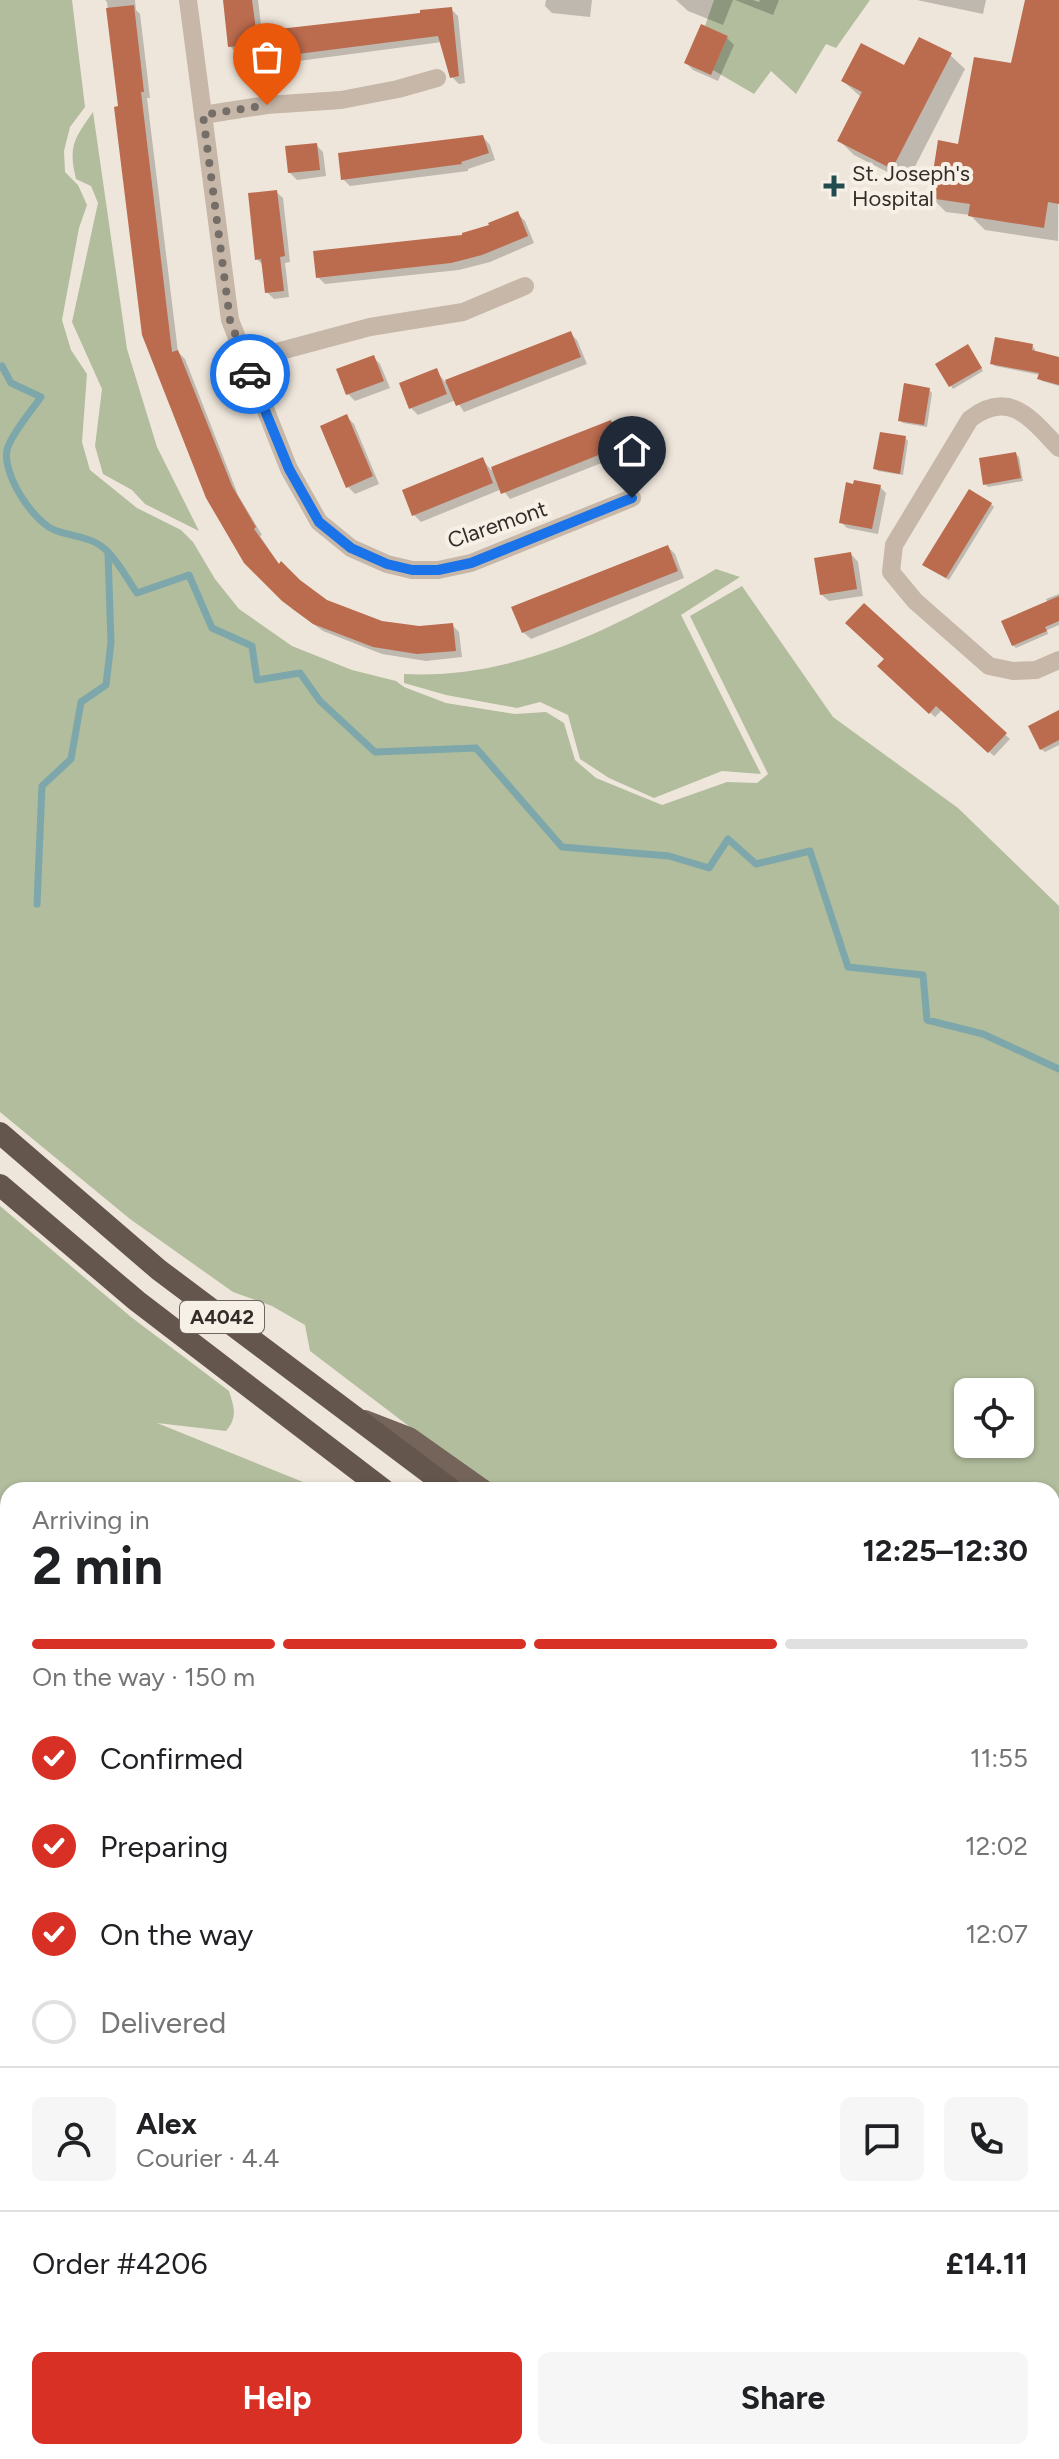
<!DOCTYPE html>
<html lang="en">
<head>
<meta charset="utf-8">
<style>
	body { margin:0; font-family:Figtree,sans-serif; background:#f6f6f6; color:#202124; height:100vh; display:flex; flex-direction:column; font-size:30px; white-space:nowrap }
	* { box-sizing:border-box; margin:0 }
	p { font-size:26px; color:#757577 }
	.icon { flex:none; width:44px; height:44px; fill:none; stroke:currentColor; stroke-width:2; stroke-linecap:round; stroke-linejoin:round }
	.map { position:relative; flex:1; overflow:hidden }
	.details { position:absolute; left:0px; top:1482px; width:1060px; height:978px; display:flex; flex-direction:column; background:#fff; border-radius:24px 24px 0 0; box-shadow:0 2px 6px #0004 }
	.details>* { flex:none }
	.controls { position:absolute; left:954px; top:1378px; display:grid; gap:16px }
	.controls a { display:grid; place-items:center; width:80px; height:80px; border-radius:12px; background:#fff; box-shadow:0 2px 6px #0004; font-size:40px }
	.pin { position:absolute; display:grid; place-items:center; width:68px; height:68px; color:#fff; margin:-82px -34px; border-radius:50% 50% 50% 0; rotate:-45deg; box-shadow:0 0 8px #0007 }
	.pin .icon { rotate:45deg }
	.courier { position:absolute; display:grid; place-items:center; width:80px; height:80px; margin:-40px; border:6px solid #1a73e8; border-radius:50%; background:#fff; color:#222; box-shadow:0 2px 10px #0007 }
	.overview em { font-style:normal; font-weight:700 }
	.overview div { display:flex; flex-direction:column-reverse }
	.overview { display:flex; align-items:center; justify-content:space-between; height:136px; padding:0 32px }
	h1 { font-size:52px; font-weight:700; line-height:60px }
	.bar { display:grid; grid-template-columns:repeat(4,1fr); gap:12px 8px; align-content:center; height:96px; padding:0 32px }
	.bar i { height:10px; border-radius:6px; background:#e0e0e0 }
	.bar .active { background:#d93025 }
	.bar p { grid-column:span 4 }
	.line { display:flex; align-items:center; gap:20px; padding:0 32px; border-top:2px solid #e0e0e0 }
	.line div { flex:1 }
	.round { display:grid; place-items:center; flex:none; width:84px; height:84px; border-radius:12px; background:#f6f6f6 }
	ol { padding:0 32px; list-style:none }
	li { display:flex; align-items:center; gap:24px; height:88px }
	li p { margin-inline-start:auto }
	li .icon { padding:8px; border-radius:50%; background:#d93025; color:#fff; stroke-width:4 }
	li:last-child { color:#757577 }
	li i { width:44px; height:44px; border:4px solid #e0e0e0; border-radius:50% }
	.cta { display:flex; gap:16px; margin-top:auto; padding:16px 32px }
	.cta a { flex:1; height:92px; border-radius:12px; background:#d93025; color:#fff; font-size:32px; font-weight:700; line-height:92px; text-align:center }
	.cta a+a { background:#f6f6f6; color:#202124 }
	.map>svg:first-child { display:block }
	.green { fill:#b1bd9d; fill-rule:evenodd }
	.shadow { fill:#0003 }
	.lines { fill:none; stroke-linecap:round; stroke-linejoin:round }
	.stream { stroke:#7da7aa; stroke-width:7 }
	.building { fill:#bb6b4e }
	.minor { stroke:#c6b7a8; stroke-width:18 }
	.primary { stroke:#74645a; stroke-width:20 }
	.trunk { stroke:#64554d; stroke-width:22 }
	.done { stroke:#756d67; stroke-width:8; stroke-dasharray:0 14.4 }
	.route { stroke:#1a73e8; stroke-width:10 }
	.poi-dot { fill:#214d51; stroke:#f7f0e7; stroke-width:3 }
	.labels { text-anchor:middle; stroke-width:8; stroke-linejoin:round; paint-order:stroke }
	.shield { fill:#f7f0e7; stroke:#6e6761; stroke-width:2 }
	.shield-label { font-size:20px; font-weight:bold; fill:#342c28 }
	.poi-label { font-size:22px; fill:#342c28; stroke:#f7f0e7; text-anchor:start }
	.street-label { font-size:22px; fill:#342c28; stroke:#f7f0e7 }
</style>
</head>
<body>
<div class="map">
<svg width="1059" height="2459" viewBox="0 0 1059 2459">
	<rect width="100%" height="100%" fill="#efe6db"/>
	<!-- green -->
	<g class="green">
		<path d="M0,0H72L85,107L70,127L64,151L65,172L78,185L87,205L79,228L62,320L71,350L87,374L82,442L90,470L137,508L181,530L193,542L215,579L239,609L292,646L352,670L396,681L404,687L446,703L515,714L546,712L564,723L575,760L596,778L662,805L727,782L757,783L768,774L690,616L742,586L833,717L958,808L1059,906V1561H1052V1490H660L651,1487L611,1490H509L487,1481L431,1443L310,1351L305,1325L272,1306L233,1292L130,1219L0,1112ZM968,1392H1020V1444H968Z"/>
		<path d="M714,0H753L759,2L760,0H870L836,48L826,44L796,94L771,71L754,94L713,70L728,36L705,26Z"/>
		<path d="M93,112L127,349L157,447L199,531L145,504L132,490L103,474L95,446L102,389L72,322L98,203L91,186L76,179C68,146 74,139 93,112Z"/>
		<path d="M716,569L740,577L681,615L761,774L722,771L654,798L609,778L580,759L568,715L540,702L517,708L446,695L404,683V674C517,680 621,625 716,569Z"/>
		<path d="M0,1206L131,1317L229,1391C234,1407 238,1417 226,1431L157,1423L323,1490H8V2343L0,2346Z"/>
		<path d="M45,2452H173L170,2459H42Z"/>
	</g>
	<!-- shadow -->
	<g class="shadow">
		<path d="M105,0H135L136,10L140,14L150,98H147L178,352L185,359L238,495L262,535L260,536L280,566L327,602L382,622L419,628L452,625L459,632L462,657L426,661L382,654L323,631L291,608L144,334L115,62L107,2Z"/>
		<path d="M225,0H258L264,51L237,54L230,46Z"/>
		<path d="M546,0H592L590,17L552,13L545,6Z"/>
		<path d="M676,0H733L723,25L688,11Z"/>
		<path d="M735,0H779L773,15Z"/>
		<path d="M917,0H986L983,14Z"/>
		<path d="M1032,0H1059L1058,241L985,230L970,215L946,212L931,197L960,146L1012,65Z"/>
		<path d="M451,9L458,16L465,83L459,84L452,77L442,42L291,62L284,55L422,14Z"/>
		<path d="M727,38L734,45L718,81L693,70L686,63Z"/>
		<path d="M950,55L965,69L907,182L854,155L839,140L861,97L843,81L905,68Z"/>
		<path d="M483,137L490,145L495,160L468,169V171L350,186L343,179Z"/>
		<path d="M316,145L323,152L326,176L297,180L289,172Z"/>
		<path d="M276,192L283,198L290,262L285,263L289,297L274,299L267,292L264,266L257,259Z"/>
		<path d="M518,214L525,221L534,243L490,262L459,270L325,284L318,277L465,237Z"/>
		<path d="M570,333L577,340L587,364L464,412L456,400L418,415L411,408L436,370L445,382Z"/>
		<path d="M1032,346L1035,349L1034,353L1059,359V386L1042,381L1039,378L1040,375L995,366L992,363Z"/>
		<path d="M971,350L983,371L953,389L951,386Z"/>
		<path d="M373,357L380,364L390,388L355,401L348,394Z"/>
		<path d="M929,390L932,393L927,427L903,423L900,420Z"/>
		<path d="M347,417L354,424L379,484L355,494L348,487Z"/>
		<path d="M610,422L618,429L627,453L510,499L502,489L421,522L414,515L482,459L491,470Z"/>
		<path d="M905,438L908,441L903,475L878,471L875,468Z"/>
		<path d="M1016,454L1019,457L1023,481L988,487L985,484Z"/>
		<path d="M880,487L886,493L878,534L847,528L841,522Z"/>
		<path d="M991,504L994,507L949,580L928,568Z"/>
		<path d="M668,547L675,554L684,578L531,639L523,632Z"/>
		<path d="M851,554L858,562L863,596L829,601L821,594Z"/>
		<path d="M1059,594V625L1047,630L1048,634L1016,648L1013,645L1048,603L1046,599Z"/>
		<path d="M864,606L1010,739L994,756L942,710L935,717L880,666L886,660Z"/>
		<path d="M1059,712V745L1045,752L1041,749Z"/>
		<path d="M1052,2401L1059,2402V2437L1052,2435Z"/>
		<path d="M848,2452H875L883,2459H844Z"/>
	</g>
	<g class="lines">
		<!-- stream -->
		<g class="stream">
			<path d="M0,367L2,366L11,383L41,397C32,410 10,436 7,450C2,474 34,524 57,531C75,537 94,537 108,552C119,563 128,580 137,593L189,575L212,628L252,646L257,680L300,673L320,701L375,752L476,748L562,847L669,856L709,868L728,839L756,864L810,851L848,967L923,975L927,1020L983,1034L1059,1069"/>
			<path d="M37,904L42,786L71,759L81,702L106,685L111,642L108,554"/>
			<path d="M137,2459L140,2452"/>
		</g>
	</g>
	<!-- building -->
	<g class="building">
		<path d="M223,0H252L258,44L228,47Z"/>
		<path d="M1025,0H1059V204L1048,202L1044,228L968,216L970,204L929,198L938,140L958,144L974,57L1011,63Z"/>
		<path d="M134,5L144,92H141L172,352L178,350L232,486L256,527L254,529L279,564L281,561L300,580L327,600L382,621L419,626L453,623L456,651L417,654L373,647L313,624L282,601L244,563L206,498L142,335L114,107L118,106L106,8Z"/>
		<path d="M452,7L459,76L450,78L438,36L282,56L279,29L420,13V10Z"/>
		<path d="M701,24L728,36L711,75L684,63Z"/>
		<path d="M919,37L952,53L892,169L837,141L862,92L841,81L861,43L904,65Z"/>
		<path d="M483,135L489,153L461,162L462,164L341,180L338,153Z"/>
		<path d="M317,143L320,170L288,173L285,146Z"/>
		<path d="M277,190L285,256L280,257L284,291L265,293L261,259L255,260L248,193Z"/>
		<path d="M518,211L528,236L482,255L451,263L316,278L313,251L462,235V233L489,225L488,223Z"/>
		<path d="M571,331L581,357L456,406L445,380Z"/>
		<path d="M995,337L1033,344L1032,350L1059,357V385L1037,379L1039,373L990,364Z"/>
		<path d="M968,344L982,368L949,387L935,364Z"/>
		<path d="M374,355L384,381L346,395L336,369Z"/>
		<path d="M437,368L447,394L409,409L399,383Z"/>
		<path d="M904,383L930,388L924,425L898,421Z"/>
		<path d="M347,414L373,476L346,488L320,426Z"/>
		<path d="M611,420L621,446L501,494L491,467Z"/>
		<path d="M880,432L906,436L900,474L873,469Z"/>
		<path d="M1016,452L1021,478L983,485L979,458Z"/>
		<path d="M483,457L493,483L412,516L402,490Z"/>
		<path d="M854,480L881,485L872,529L839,523L846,482L853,484Z"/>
		<path d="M969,489L992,503L946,578L922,565Z"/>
		<path d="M668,545L678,571L522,633L511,607Z"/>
		<path d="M851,552L857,589L820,595L814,558Z"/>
		<path d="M1059,596V621L1045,627L1047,631L1012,646L1001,621Z"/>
		<path d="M864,603L1007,733L988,753L936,706L929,714L877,666L884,659L845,623Z"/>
		<path d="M1059,710V740L1040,750L1028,726Z"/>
	</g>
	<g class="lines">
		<!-- minor -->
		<g class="minor">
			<path d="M188,0L230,320L289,469L319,522L351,548L387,564L412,570H438L471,563L632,498"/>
			<path d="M203,115L267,105L341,100L398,89L437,78"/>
			<path d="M246,366L273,353L370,327L463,312L525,286"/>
			<path d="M1059,448C1032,420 1010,388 970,419L894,545L891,572L915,601L989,666L1013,671L1036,670L1059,660"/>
			<path d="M1052,2364L1059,2361"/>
			<path d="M987,2459L988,2452"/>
		</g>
		<!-- primary -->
		<g class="primary">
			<path d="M365,1420L409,1437L484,1490"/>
			<path d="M1052,1574H1059"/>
			<path d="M1052,1613L1059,1612"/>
		</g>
		<!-- trunk -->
		<g class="trunk">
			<path d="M0,1133L159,1270L452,1490"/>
			<path d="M0,1185L137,1301L384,1490"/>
			<path d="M425,2459L427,2452"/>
			<path d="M466,2459L467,2452"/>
		</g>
	</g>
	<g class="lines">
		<!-- done -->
		<path class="done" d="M250,374L230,320L203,115L267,105"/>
		<!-- route -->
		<path class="route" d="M250,374L289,469L319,522L351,548L387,564L412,570H438L471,563L632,498"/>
	</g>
	<!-- markers -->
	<path class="poi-dot" d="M830 174h8v8h8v8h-8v8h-8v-8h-8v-8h8z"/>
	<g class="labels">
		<!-- shield labels -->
		<rect class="shield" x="180" y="1301" width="84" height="32" rx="6"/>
		<g class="shield-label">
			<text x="222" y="1324">A4042</text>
		</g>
		<!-- poi labels -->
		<g class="poi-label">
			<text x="852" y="181">St. Joseph's<tspan x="852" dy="25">Hospital</tspan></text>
		</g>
		<!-- street labels -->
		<g class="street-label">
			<text transform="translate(497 524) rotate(-19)" y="8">Claremont</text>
		</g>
	</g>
</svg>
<div class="controls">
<a><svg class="icon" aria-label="locate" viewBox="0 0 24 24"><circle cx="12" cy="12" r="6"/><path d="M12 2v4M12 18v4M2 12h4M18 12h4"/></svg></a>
</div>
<div class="pin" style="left:267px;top:105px;background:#ea580c"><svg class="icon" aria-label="bag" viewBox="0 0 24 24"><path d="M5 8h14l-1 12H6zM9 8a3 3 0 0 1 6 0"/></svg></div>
<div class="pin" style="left:632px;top:498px;background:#1f2937"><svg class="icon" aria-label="home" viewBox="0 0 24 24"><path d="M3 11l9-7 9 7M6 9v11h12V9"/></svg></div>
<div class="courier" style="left:250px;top:374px"><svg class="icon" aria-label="car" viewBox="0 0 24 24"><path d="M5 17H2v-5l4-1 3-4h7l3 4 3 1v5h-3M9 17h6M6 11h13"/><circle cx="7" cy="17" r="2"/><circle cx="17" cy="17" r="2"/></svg></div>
<section class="details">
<div class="overview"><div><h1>2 min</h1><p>Arriving in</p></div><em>12:25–12:30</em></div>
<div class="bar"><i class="active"></i><i class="active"></i><i class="active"></i><i></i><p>On the way · 150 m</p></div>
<ol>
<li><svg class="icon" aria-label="check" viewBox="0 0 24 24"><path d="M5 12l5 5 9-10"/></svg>Confirmed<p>11:55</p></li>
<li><svg class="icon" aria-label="check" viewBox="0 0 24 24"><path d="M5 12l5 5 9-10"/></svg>Preparing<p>12:02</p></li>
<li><svg class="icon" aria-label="check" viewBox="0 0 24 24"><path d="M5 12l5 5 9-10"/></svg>On the way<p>12:07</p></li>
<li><i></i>Delivered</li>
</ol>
<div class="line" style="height:144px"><a class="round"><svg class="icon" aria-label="person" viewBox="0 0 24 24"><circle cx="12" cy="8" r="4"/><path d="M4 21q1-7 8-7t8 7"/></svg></a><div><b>Alex</b><p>Courier · 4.4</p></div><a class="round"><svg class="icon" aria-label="chat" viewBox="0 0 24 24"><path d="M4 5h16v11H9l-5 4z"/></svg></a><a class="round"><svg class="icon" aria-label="phone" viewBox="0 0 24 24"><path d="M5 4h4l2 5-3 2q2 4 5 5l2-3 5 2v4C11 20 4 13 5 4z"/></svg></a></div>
<div class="line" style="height:104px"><div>Order #4206</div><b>£14.11</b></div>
<div class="cta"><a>Help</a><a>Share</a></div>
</section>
</div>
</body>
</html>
